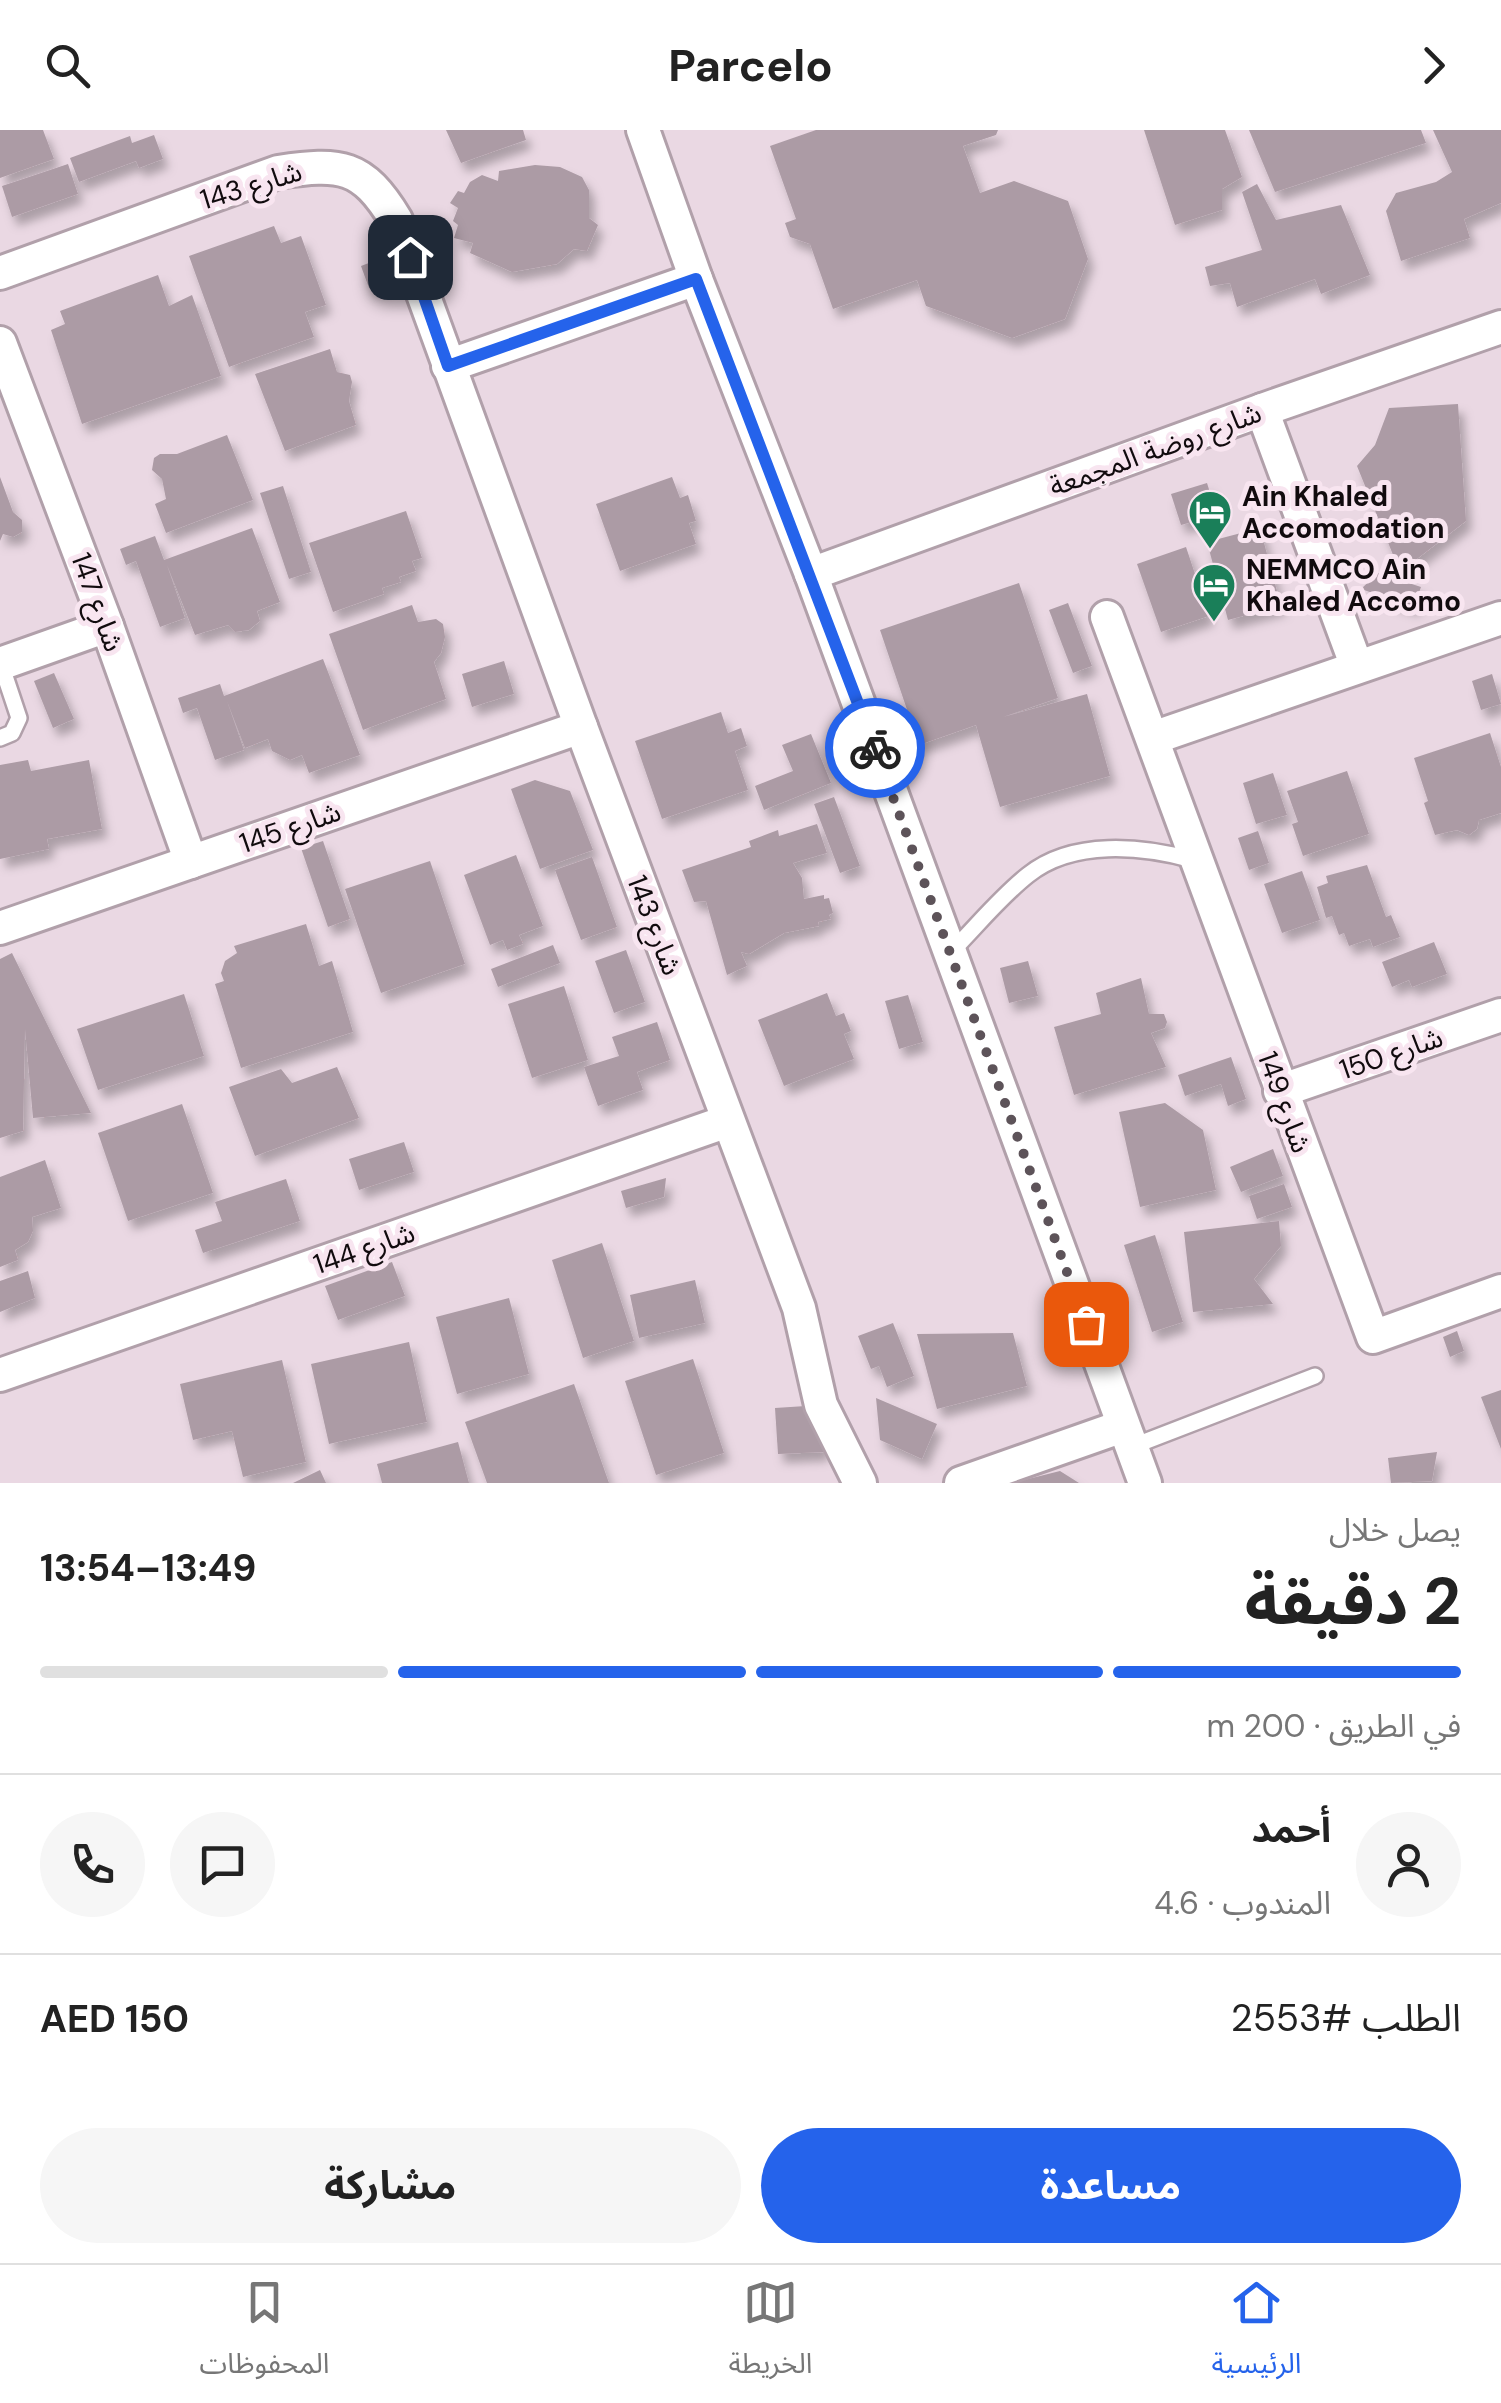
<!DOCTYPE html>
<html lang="ar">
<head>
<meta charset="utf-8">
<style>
	body { margin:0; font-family:"DM Sans","Noto Sans Arabic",sans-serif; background:#f6f6f6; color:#222; direction:rtl; height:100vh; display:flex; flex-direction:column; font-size:38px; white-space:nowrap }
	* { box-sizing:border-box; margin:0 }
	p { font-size:32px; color:#767676 }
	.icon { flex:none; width:55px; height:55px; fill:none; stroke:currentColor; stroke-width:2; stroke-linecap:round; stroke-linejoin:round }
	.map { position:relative; height:1353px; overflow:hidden; direction:ltr }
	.drawer { display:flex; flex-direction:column; background:#fff; flex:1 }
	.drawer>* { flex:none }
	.pin { position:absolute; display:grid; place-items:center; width:85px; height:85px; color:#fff; margin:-42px; border-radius:20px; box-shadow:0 5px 15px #0006 }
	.courier { position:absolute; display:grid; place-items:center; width:100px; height:100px; margin:-50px; border:8px solid #2563eb; border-radius:50%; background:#fff; color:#222; box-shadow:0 2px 12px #0007 }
	.headline em { font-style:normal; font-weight:700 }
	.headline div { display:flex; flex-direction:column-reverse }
	.headline { display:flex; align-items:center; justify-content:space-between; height:170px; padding:0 40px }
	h1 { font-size:65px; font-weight:700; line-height:75px }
	.bar { display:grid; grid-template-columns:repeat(4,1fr); gap:15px 10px; align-content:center; height:120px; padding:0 40px }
	.bar i { height:12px; border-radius:8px; background:#e0e0e0 }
	.bar .on { background:#2563eb }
	.bar p { grid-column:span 4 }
	.line { display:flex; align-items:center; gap:25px; padding:0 40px; border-top:2px solid #e0e0e0 }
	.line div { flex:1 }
	.round { display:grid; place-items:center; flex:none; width:105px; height:105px; border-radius:52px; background:#f6f6f6 }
	.primary-button { display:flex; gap:20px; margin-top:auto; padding:20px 40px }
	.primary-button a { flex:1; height:115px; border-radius:60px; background:#2563eb; color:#fff; font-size:40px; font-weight:700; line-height:115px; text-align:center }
	.primary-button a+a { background:#f6f6f6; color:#222 }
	header { display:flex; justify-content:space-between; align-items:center; height:130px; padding:0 40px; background:#fff; font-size:45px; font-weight:700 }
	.dock { display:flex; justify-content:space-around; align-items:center; height:140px; border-top:2px solid #e0e0e0; background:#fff; font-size:28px; color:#767676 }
	.dock a { display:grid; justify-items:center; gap:5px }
	.dock .on { color:#2563eb }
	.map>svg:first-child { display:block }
	.building { fill:#ac9ba5; filter:url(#shadow) }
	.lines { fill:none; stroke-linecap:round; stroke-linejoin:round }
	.service-casing { stroke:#b1a0aa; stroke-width:20 }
	.minor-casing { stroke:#b1a0aa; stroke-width:38 }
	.service { stroke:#fff; stroke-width:15 }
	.minor { stroke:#fff; stroke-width:32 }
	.done { stroke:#5d5359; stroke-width:10; stroke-dasharray:0 18 }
	.route { stroke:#2563eb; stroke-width:12 }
	.labels { text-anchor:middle; stroke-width:10; stroke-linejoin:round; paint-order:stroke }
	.street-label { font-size:28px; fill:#110b0e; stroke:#f8e5f0 }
	.poi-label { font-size:28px; font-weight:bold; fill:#110b0e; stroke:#f8e5f0; text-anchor:start }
</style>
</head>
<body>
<header><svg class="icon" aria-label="forward" viewBox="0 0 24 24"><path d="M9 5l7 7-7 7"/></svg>Parcelo<svg class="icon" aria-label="search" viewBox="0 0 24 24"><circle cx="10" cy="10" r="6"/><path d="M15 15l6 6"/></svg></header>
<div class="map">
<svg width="1501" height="1353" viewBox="0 0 1501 1353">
	<defs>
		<filter id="shadow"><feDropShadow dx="5.5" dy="9" stdDeviation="5" flood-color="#0004"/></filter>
	</defs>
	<rect width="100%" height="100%" fill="#ead8e3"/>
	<!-- building -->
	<g class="building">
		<path d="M0,0H43L54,29L0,48Z"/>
		<path d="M446,0H523L526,10L461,33Z"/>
		<path d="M816,0H998L996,5L963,16L980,63L1014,51L1068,71L1088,129L1065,189L1012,208L926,176L917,150L833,179L810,114L790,107L785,93L796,89L770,16Z"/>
		<path d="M1144,0H1225L1242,47L1222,59V80L1175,95Z"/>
		<path d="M1249,0H1421L1426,13L1275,62Z"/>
		<path d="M1433,0H1501V73L1464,89L1470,108L1401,131L1386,81L1396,63L1436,52L1452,42Z"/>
		<path d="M154,5L163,29L139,38L136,31L79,52L70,28L130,6L132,13Z"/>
		<path d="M68,34L78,64L12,87L2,56Z"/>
		<path d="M535,35L560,37L582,47L589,60V88L598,95L587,121L574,119L557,134L512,142L470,123L473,113L454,108L458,95L453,91L458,78L450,73L458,61L464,63L470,52L482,45L498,51L499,41Z"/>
		<path d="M1257,54L1276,90L1341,75L1370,145L1321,164L1315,149L1237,177L1230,153L1210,156L1205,137L1262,120L1242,62Z"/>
		<path d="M274,96L281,113L301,106L326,175L305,182L314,207L229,237L189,126Z"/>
		<path d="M382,128L389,151L369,158L361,136Z"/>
		<path d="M158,145L169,176L192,165L221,246L82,294L51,200L65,194L60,181Z"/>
		<path d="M330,219L337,242L350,245L352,252L349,271L356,295L285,321L255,244Z"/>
		<path d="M1458,274L1466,391L1400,442L1357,336L1375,315L1389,278Z"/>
		<path d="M227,305L253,370L166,403L155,374L166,369L162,349L152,340L154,328L160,324H177Z"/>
		<path d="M0,347L13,382L22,390V402L13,407L3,404L0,411Z"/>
		<path d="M672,347L680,368L688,365L696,391L689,393L696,414L620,441L596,374Z"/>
		<path d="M1207,353L1217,385L1181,395L1171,364Z"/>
		<path d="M283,356L311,442L289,449L260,363Z"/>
		<path d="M406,381L422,428L412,431L416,441L399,447L401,452L382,458L384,464L333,482L309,413Z"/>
		<path d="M252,398L280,472L257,481L260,491L249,500L235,502L228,495L195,505L167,435L185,488L160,497L136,431L126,435L120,419L155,406L164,430Z"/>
		<path d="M1260,398L1281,476L1228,490L1207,412Z"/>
		<path d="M1186,417L1209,486L1161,502L1137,434Z"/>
		<path d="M1378,443L1421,457L1414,477L1361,459Z"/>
		<path d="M1019,453L1058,568L1003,587L1087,564L1110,646L1000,677L976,595L919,615L880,500Z"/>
		<path d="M1068,473L1092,536L1073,543L1049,480Z"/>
		<path d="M412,475L418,492L436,489L443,494L445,507L441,523L434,532L446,569L363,600L329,504Z"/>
		<path d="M323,529L360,625L309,643L302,625L290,630L272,621L268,609L245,618L227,571L244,620L215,630L197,578L183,583L178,568L220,554L224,566Z"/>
		<path d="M504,531L514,564L472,577L462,544Z"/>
		<path d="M54,543L74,589L53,598L34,551Z"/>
		<path d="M1492,544L1501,574L1481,580L1472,551Z"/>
		<path d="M721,582L728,603L741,598L747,616L735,621L748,660L662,689L635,611Z"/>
		<path d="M1490,603L1501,637V683L1479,690L1477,699L1469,705L1457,700L1435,705L1424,673L1428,671L1414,628Z"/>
		<path d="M811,604L831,653L764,680L755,656L793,641L782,615Z"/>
		<path d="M28,630L31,641L89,630L102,699L47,709L49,719L0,729V635Z"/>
		<path d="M1347,641L1369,704L1303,726L1292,694L1298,692L1287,661Z"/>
		<path d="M1273,643L1287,685L1256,694L1243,653Z"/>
		<path d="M535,650L570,661L593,720L540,739L511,659Z"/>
		<path d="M834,667L860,736L840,743L814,674Z"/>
		<path d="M817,694L827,723L793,733L802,748L804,769L824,765V769L829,768L833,783L829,785L831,789L818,792L819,796L784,803L749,824L741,822L747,836L727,845L706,771L694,772L682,740L751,717L749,711L778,700L779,706Z"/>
		<path d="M1258,701L1269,733L1249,740L1238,708Z"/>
		<path d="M323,711L350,789L328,797L301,718Z"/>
		<path d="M516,725L543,796L519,805L523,814L507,820L503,810L490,815L464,745Z"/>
		<path d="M592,727L617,797L581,810L555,740Z"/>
		<path d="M430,731L465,834L381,863L345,759Z"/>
		<path d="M1367,735L1386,787L1391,785L1400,807L1373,817L1370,809L1349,816L1344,803L1339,805L1332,786L1326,788L1317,757L1328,753L1326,746Z"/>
		<path d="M1302,741L1320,790L1282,803L1264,754Z"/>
		<path d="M306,794L319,836L332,831L353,902L241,938L215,854L224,851L221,843L225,831L237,823L234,816Z"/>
		<path d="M1434,812L1447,844L1412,857L1409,850L1392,857L1382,832Z"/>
		<path d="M553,815L560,833L498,857L491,839Z"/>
		<path d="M626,820L645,872L614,883L595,831Z"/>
		<path d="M12,823L91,983L33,988L25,899L23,1001L0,1008V829Z"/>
		<path d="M1028,831L1038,866L1009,873L1000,838Z"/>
		<path d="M1141,848L1149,884H1164L1167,892L1165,898L1151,903L1166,937L1074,965L1054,897L1101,884L1096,863Z"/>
		<path d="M564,856L588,930L532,948L508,874Z"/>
		<path d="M827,863L836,886L844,883L851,901L844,904L854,929L784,956L758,890Z"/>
		<path d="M184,864L204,926L98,960L77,899Z"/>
		<path d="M908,865L923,912L899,919L885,871Z"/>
		<path d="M657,892L670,930L637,942L643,960L598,976L584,937L619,926L612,907Z"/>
		<path d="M1231,927L1246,969L1228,976L1221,954L1185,966L1178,945Z"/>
		<path d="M337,937L359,988L255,1026L229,957L281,939L292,953Z"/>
		<path d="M1165,973L1203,1000L1216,1060L1140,1077L1119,982Z"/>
		<path d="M182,974L213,1063L128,1091L98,1003Z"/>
		<path d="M404,1012L414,1042L359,1060L349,1029Z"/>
		<path d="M1273,1019L1283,1046L1241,1062L1230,1037Z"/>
		<path d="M45,1030L61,1078L32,1087L33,1101L28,1112L15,1120L18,1130L0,1137V1047Z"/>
		<path d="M666,1048L664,1067L626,1078L621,1061Z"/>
		<path d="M286,1049L300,1091L203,1123L195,1100L222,1091L215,1072Z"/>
		<path d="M1284,1054L1292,1077L1257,1089L1249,1066Z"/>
		<path d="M1279,1091L1281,1116L1254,1149L1273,1174L1193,1182L1184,1102Z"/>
		<path d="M1155,1105L1183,1192L1152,1202L1124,1115Z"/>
		<path d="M602,1113L634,1211L583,1228L552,1130Z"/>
		<path d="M392,1132L405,1166L338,1190L325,1156Z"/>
		<path d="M28,1141L35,1168L0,1182V1151Z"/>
		<path d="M695,1150L705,1193L639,1208L630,1165Z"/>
		<path d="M509,1168L529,1244L457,1264L436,1187Z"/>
		<path d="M893,1193L914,1246L887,1257L879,1236L871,1239L858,1206Z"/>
		<path d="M1457,1201L1464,1221L1450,1227L1443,1207Z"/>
		<path d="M1013,1203L1027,1256L937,1279L917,1204Z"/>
		<path d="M409,1212L427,1292L329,1314L311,1234Z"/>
		<path d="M693,1229L724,1323L656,1345L625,1251Z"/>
		<path d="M282,1230L306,1332L243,1347L232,1301L193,1310L180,1254Z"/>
		<path d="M574,1254L609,1353H487L465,1292Z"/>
		<path d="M1501,1260V1319L1481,1267Z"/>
		<path d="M876,1268L937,1294L922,1329L880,1310Z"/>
		<path d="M821,1275L824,1322L778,1324L775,1278Z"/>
		<path d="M458,1312L469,1353H382L377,1334Z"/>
		<path d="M1437,1322L1432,1351L1391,1353L1388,1328Z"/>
		<path d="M320,1340L326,1353H293Z"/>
		<path d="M1060,1341L1079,1353H1017L1016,1352Z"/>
	</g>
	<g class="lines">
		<defs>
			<g id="service">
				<path d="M0,608L12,603L19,588L1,534"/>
				<path d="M951,822C976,797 1000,767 1028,745C1073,709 1142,716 1193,730"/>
				<path d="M1131,1317L1315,1246"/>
			</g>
			<g id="minor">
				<path d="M643,0L696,149L811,444L1145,1353"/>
				<path d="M0,143L278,42C341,33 362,34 396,90L581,597L799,1178L821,1275L860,1353"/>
				<path d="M0,213L107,496L191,732"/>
				<path d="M448,236L696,149"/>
				<path d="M1262,280L1357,537"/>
				<path d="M811,444L1262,280L1501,197"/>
				<path d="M1107,487L1373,1207L1501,1161"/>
				<path d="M0,534L107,496"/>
				<path d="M1153,608L1501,488"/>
				<path d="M0,798L581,597"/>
				<path d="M1280,961L1501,885"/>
				<path d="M0,1245L728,991"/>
				<path d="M961,1353L1123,1296"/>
			</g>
		</defs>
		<!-- service casing -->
		<use href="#service" class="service-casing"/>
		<!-- minor casing -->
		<use href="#minor" class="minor-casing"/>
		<!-- service -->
		<use href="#service" class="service"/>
		<!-- minor -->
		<use href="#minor" class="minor"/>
	</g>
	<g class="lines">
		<!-- done -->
		<path class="done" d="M875,618L1086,1194"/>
		<!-- route -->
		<path class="route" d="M410,127L448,236L696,149L875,618"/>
	</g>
	<!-- icons -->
	<defs>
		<symbol id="hotel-pin" viewBox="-11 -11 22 30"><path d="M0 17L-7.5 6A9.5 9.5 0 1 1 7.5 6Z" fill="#1a7f59" stroke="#f8e5f0"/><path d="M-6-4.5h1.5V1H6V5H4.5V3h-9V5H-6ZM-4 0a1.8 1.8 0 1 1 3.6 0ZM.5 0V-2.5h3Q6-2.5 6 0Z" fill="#fff"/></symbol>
	</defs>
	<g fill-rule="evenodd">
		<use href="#hotel-pin" x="1185" y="357" width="50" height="68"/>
		<use href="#hotel-pin" x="1189" y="430" width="50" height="68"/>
	</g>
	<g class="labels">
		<!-- street labels -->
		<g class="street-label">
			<text transform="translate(251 55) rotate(-17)" y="10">شارع 143</text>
			<text transform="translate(1155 319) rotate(-20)" y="10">شارع روضة المجمعة</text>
			<text transform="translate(98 472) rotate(70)" y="10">شارع 147</text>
			<text transform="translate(290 697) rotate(-19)" y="10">شارع 145</text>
			<text transform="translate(655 795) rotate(69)" y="10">شارع 143</text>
			<text transform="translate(1391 923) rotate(-19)" y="10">شارع 150</text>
			<text transform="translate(1285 972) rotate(70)" y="10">شارع 149</text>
			<text transform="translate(364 1118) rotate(-19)" y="10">شارع 144</text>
		</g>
		<!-- poi labels -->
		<g class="poi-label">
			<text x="1242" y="376">Ain Khaled<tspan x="1242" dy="32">Accomodation</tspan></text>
			<text x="1246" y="449">NEMMCO Ain<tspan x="1246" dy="32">Khaled Accomo</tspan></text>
		</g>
	</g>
</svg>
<div class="pin" style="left:1086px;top:1194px;background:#ea580c"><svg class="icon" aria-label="bag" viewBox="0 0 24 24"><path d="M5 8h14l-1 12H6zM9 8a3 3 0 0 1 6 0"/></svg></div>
<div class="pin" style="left:410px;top:127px;background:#1f2937"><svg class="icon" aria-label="home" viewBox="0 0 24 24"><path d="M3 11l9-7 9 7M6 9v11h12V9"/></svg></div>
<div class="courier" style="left:875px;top:618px"><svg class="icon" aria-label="bike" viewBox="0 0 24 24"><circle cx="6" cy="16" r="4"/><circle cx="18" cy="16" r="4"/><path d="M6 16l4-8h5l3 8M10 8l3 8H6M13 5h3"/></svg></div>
</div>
<section class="drawer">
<div class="headline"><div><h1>2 دقيقة</h1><p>يصل خلال</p></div><em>13:49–13:54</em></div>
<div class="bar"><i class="on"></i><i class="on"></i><i class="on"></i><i></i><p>في الطريق · 200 m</p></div>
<div class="line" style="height:180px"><a class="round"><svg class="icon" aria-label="person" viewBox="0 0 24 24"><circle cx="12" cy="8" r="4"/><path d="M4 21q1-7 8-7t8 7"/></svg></a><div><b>أحمد</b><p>المندوب · 4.6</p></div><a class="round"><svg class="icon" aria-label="chat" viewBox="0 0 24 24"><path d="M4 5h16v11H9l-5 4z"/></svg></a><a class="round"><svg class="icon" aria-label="phone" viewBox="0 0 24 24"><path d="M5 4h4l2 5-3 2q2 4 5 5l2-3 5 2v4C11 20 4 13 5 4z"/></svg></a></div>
<div class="line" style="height:130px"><div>الطلب #2553</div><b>AED 150</b></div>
<div class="primary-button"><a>مساعدة</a><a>مشاركة</a></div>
</section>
<nav class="dock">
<a class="on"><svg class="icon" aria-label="home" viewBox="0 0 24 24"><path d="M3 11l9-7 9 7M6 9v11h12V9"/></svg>الرئيسية</a>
<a><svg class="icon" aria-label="map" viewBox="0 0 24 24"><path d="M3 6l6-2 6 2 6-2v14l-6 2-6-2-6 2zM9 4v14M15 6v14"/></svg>الخريطة</a>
<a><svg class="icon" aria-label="saved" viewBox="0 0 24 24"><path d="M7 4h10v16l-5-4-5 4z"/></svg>المحفوظات</a>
</nav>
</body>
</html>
